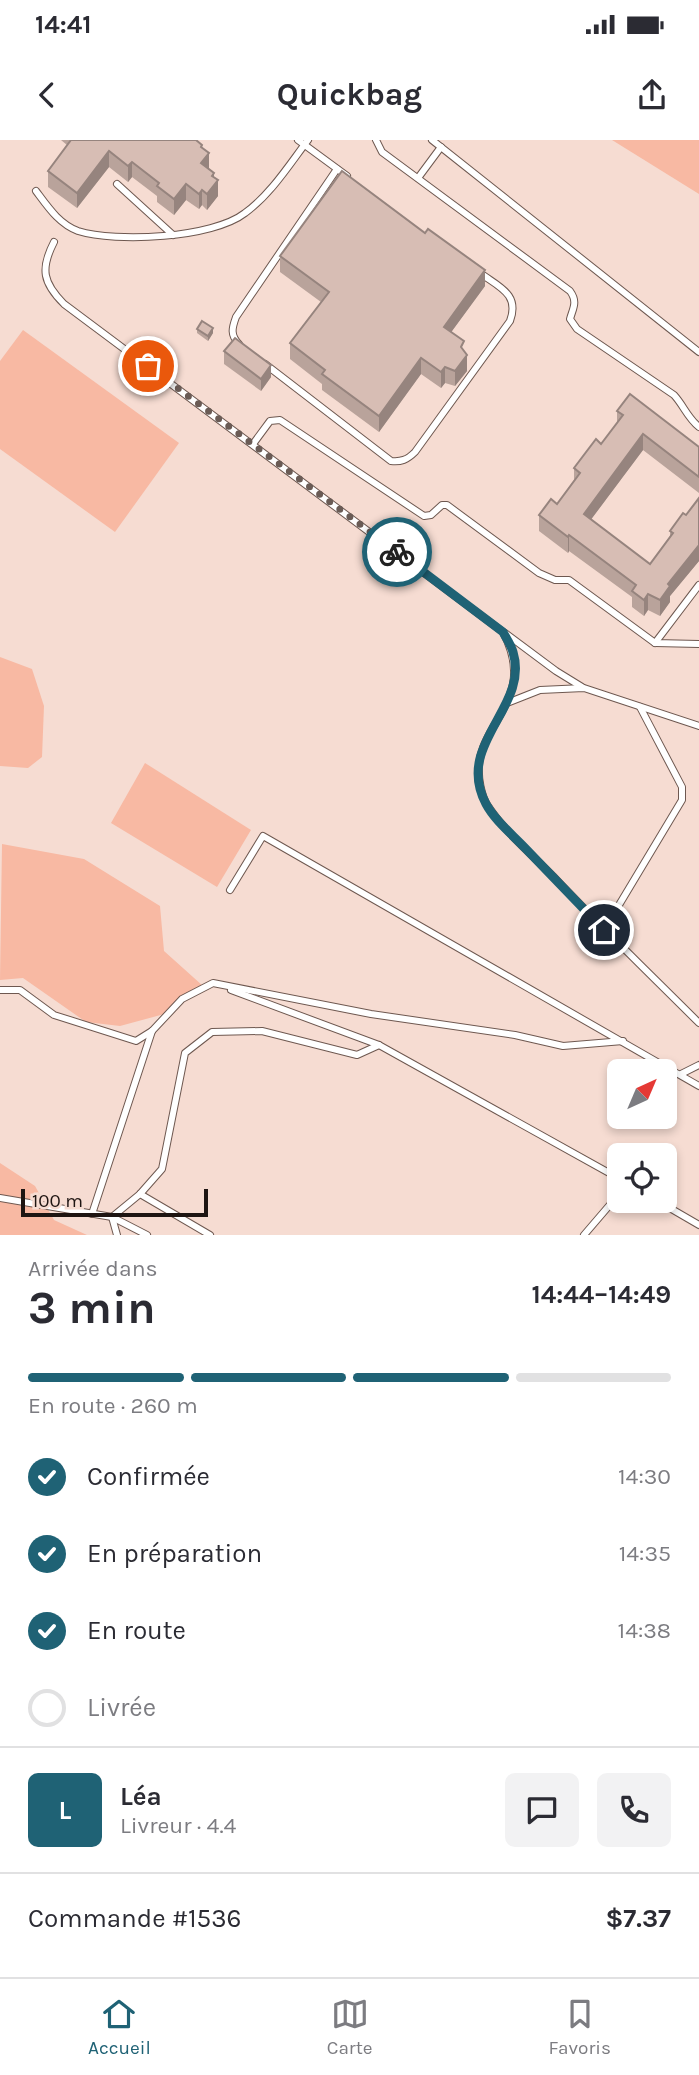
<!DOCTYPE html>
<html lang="fr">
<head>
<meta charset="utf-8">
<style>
	body { margin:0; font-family:Karla,sans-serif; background:#f2f2f3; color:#2b2b33; height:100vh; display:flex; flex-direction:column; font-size:26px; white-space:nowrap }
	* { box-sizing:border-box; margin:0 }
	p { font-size:23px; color:#7c7c81 }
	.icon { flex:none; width:38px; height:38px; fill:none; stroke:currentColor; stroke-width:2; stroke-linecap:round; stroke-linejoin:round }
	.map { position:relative; height:1095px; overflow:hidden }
	.drawer { display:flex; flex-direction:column; background:#fff; flex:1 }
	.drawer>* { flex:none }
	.needle { width:46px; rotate:44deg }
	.controls { position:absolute; left:607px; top:919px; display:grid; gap:14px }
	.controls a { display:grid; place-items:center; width:70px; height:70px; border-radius:10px; background:#fff; box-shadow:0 4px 10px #0003; font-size:35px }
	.scale { position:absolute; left:21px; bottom:18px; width:187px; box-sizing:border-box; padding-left:7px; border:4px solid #1e1512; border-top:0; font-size:19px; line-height:24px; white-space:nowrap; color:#1e1512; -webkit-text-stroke:5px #f6dcd2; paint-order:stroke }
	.pin { position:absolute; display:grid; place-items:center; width:60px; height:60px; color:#fff; margin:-30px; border:4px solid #fff; border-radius:50%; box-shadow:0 2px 7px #0007 }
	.courier { position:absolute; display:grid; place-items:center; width:70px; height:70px; margin:-35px; border:5px solid #1f6275; border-radius:50%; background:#fff; color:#222; box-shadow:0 2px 9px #0007 }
	.headline em { font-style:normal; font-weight:700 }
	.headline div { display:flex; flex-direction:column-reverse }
	.headline { display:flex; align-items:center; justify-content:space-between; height:119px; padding:0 28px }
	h1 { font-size:46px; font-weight:700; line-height:52px }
	.bar { display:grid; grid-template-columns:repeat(4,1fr); gap:10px 7px; align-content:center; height:84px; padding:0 28px }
	.bar i { height:9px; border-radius:5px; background:#e1e1e2 }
	.bar .active { background:#1f6275 }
	.bar p { grid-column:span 4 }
	.line { display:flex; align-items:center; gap:18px; padding:0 28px; border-top:2px solid #e1e1e2 }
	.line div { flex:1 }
	.round { display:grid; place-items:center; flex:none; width:74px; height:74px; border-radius:10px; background:#f2f2f3 }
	ol { padding:0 28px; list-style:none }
	li { display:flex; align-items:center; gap:21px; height:77px }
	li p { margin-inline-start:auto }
	li .icon { padding:7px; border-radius:50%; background:#1f6275; color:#fff; stroke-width:4 }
	li:last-child { color:#7c7c81 }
	li i { width:38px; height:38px; border:4px solid #e1e1e2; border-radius:50% }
	.status { display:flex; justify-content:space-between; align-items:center; height:49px; padding:0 35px; background:#fff; direction:ltr }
	.status svg { height:19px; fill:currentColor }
	header { display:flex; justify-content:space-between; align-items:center; height:91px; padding:0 28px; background:#fff; font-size:32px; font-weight:700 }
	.dock { display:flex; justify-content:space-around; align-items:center; height:98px; border-top:2px solid #e1e1e2; background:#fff; font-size:19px; color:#7c7c81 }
	.dock a { display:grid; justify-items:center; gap:4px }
	.dock .active { color:#1f6275 }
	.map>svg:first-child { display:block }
	.green { fill:#f8b9a3 }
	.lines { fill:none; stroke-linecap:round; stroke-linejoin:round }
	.lane-casing { stroke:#6e5850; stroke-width:8 }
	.lane { stroke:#fff; stroke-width:6 }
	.wall { fill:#b9a39b }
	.shaded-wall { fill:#96847e }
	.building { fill:#d7bdb4; stroke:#96847e; stroke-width:2 }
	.done { stroke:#6a5b55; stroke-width:7; stroke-dasharray:0 12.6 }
	.route { stroke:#1f6275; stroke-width:9 }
</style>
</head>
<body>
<div class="status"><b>14:41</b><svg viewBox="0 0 49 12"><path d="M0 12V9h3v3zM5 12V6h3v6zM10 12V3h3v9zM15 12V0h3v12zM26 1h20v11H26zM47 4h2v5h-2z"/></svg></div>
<header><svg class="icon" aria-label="back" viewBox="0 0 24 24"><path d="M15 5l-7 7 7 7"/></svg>Quickbag<svg class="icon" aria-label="share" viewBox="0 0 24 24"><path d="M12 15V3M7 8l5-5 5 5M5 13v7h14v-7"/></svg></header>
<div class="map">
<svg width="699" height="1095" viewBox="0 0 699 1095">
	<rect width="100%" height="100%" fill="#f6dcd2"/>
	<!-- green -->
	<g class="green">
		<path d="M612,0H699V54Z"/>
		<path d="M23,190L179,303L115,392L0,309V221Z"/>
		<path d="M0,517L32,529L44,566L42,617L28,628L0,626Z"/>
		<path d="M145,623L251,690L217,747L111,683Z"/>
		<path d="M2,704L84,719L160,766L164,811L203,846L168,873L120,886L86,882L23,838L0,840Z"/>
		<path d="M0,1023L35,1046L54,1080L87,1095H0Z"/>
	</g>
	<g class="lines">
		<defs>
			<g id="lane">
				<path d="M298,0L347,36"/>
				<path d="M376,0L382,12L570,151C578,162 573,168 570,179L577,189L674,255C684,266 687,277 699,287"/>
				<path d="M432,0L699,212"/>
				<path d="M418,38L441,7"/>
				<path d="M117,44L173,95"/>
				<path d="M36,51C48,67 59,84 78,91C116,103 213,98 245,73C271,54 289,25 308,0"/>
				<path d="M54,102C40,129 43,143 64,164L503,492C524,533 513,554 491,591C485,602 480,612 479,625C478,637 481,656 488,666C505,692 531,714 553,736C600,786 650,834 699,883"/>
				<path d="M239,204C230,195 232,188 236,177L337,29"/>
				<path d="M265,224L391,321C401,322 407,320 415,312L510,181C520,154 499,147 480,133"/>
				<path d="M253,304L270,281L280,280L424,376L431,375L442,365H447L539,433L555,440H569L655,503L699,504"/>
				<path d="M505,493L556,531L582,547"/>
				<path d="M655,503L699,445"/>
				<path d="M507,563L540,550L584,548L699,586"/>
				<path d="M230,750L263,696L699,946"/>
				<path d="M604,790L682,660V647L640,567"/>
				<path d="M0,850H20L54,875L136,901L152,891L182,859L213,843L371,874L515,895L563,906L623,901"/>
				<path d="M231,850L379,905L620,1039"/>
				<path d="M681,934L699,925"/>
				<path d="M140,1054L210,1095"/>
				<path d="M0,1058L112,1077L147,1095"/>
				<path d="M656,1060L699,1085"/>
				<path d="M92,1074L152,891"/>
				<path d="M117,1095L112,1077L140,1054L162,1029L185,913L212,892L262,891L357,915L379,905"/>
				<path d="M584,1095L620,1053"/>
			</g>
		</defs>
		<!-- lane casing -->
		<use href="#lane" class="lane-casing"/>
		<!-- lane -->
		<use href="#lane" class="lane"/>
	</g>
	<!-- wall -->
	<g class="wall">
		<path d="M61,0H196L202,8L209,29L214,37L218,56L207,70L202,65L199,69L186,60L174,75L157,62V56L132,37L128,42L109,27L77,68L48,47V31L67,5Z"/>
		<path d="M280,116L485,146L451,192L464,211L467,231L455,246L445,243L441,248L421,234L379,292L322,250V244L290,219V203L321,162L280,132Z"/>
		<path d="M197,189L213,193L208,201L197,193Z"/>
		<path d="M224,211L271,237L261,251L224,224Z"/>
		<path d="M617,271L699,307V353L643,310L591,379L650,424L670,396V391L686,375L699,358V421L670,456V462L660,476L648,470L644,476L632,467V457L569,411L568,413L539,391V375L557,364L574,340V328L601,304L617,283Z"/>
	</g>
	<!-- shaded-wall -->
	<g class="shaded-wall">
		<path d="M109,11V27L77,68V53Z"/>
		<path d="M209,13V29L201,23Z"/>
		<path d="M132,22V37L128,42V26Z"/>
		<path d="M214,33V46L218,40V56L207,70V54L212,36Z"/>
		<path d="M186,44V60L174,75V59Z"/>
		<path d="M202,50V65L199,69V54Z"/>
		<path d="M485,130V146L444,202V187Z"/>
		<path d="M213,188V193L208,201V196Z"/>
		<path d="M467,215V231L455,246V231Z"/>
		<path d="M421,218V234L379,292V276Z"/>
		<path d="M271,225V237L261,251V239Z"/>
		<path d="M445,227V243L441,248V232Z"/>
		<path d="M643,294V310L584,389V374Z"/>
		<path d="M569,395V411L568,413V397Z"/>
		<path d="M699,405V421L670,456V462L660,476V460L668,444Z"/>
		<path d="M648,454V470L644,476V460Z"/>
	</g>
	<!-- building -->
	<g class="building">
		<path d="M71,0H196L202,5L201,7L209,13L201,23L214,33L212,36L218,40L207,54L202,50L199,54L186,44L174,59L157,46L159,43L132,22L128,26L109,11L77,53L48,31Z"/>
		<path d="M342,31L425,93L428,89L485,130L444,187L464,201L461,207L467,215L455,231L445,227L441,232L421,218L379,276L322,234L325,230L290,203L329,152L280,116Z"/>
		<path d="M202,181L213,188L208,196L197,189Z"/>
		<path d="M235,198L271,225L261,239L224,211Z"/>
		<path d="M630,254L699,307V337L643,294L584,374L650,424L673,393L670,391L683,373L686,375L699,358V405L668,444L670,446L660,460L648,454L644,460L632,451L636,445L569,395L568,397L539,375L551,359L557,364L580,333L574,328L596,299L601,304L623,275L617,271Z"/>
	</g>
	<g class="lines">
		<!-- done -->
		<path class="done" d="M148,226L397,412"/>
		<!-- route -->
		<path class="route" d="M397,412L503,492C506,498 511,505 513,512C530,568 454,603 486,664C495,681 513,695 526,709C552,736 578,763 604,790"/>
	</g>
</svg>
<div class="controls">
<a><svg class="needle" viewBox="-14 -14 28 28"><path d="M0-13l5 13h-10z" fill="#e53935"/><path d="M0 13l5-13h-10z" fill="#7c7c81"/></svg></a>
<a><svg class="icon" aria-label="locate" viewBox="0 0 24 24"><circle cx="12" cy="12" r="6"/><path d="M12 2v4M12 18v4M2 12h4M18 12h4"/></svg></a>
</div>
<div class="scale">100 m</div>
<div class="pin" style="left:148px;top:226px;background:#ea580c"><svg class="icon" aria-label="bag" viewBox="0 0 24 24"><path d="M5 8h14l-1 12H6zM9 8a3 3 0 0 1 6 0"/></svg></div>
<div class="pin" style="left:604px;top:790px;background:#1f2937"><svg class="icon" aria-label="home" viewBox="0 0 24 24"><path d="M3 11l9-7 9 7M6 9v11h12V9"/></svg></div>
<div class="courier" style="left:397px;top:412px"><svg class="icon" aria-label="bike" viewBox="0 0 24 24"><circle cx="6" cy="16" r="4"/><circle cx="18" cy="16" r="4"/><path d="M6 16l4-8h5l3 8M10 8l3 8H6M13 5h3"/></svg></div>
</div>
<section class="drawer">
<div class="headline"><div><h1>3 min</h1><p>Arrivée dans</p></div><em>14:44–14:49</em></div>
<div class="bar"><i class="active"></i><i class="active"></i><i class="active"></i><i></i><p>En route · 260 m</p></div>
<ol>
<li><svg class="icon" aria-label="check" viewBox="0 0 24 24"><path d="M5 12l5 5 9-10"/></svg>Confirmée<p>14:30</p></li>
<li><svg class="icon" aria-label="check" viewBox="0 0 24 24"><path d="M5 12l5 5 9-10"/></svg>En préparation<p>14:35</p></li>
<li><svg class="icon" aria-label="check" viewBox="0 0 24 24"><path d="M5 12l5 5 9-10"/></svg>En route<p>14:38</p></li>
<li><i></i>Livrée</li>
</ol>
<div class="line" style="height:126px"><b class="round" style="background:#1f6275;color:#fff">L</b><div><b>Léa</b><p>Livreur · 4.4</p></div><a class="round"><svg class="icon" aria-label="chat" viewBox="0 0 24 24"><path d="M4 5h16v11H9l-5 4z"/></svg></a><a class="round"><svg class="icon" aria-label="phone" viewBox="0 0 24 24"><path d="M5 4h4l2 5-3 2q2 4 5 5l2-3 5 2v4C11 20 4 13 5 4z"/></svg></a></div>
<div class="line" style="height:91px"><div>Commande #1536</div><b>$7.37</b></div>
</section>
<nav class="dock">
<a class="active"><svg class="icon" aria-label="home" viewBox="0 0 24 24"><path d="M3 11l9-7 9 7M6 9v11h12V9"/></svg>Accueil</a>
<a><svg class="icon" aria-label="map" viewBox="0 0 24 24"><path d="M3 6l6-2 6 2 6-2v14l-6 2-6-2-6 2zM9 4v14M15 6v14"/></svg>Carte</a>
<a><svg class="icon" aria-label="saved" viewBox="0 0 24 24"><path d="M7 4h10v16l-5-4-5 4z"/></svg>Favoris</a>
</nav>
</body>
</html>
